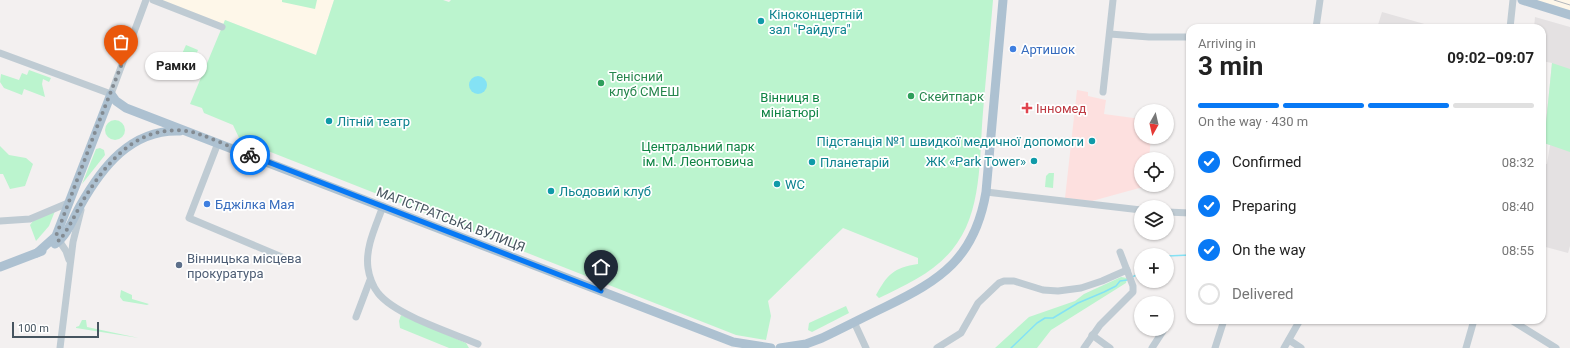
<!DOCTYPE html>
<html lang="en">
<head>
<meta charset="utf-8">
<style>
	body { margin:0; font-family:Roboto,sans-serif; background:#f6f6f6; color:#222; height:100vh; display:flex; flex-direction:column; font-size:15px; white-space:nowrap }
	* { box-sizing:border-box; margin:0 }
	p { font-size:13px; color:#767676 }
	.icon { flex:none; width:22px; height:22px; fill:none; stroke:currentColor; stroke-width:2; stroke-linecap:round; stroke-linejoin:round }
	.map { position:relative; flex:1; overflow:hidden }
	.details { position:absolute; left:1186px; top:24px; width:360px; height:300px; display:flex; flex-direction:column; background:#fff; border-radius:12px; box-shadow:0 1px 3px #0004 }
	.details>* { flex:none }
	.needle { width:26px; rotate:188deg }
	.fabs { position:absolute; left:1134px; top:104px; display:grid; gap:8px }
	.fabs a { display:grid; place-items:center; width:40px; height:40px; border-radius:50%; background:#fff; box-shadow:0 1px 3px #0004; font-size:20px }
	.scale { position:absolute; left:12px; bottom:10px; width:87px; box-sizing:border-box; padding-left:4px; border:2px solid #46545f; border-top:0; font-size:11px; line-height:14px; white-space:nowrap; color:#46545f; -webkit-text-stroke:3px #fff; paint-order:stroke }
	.pin { position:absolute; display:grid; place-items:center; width:34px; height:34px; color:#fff; margin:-41px -17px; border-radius:50% 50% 50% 0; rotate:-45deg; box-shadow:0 0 4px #0007 }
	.pin .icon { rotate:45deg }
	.courier { position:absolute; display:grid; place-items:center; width:40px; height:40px; margin:-20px; border:3px solid #0879f5; border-radius:50%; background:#fff; color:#222; box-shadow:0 1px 5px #0007 }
	.bubble { position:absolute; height:28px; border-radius:14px; background:#fff; box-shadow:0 1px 3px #0004; font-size:13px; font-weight:700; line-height:28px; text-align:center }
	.summary em { font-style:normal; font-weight:700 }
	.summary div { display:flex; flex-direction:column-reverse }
	.summary { display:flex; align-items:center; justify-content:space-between; height:68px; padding:0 12px }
	h1 { font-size:26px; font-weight:700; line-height:30px }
	.bar { display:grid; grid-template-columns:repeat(4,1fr); gap:6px 4px; align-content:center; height:48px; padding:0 12px }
	.bar i { height:5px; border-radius:3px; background:#e0e0e0 }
	.bar .current { background:#0879f5 }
	.bar p { grid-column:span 4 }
	ol { padding:0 12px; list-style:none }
	li { display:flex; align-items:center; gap:12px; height:44px }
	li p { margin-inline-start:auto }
	li .icon { padding:4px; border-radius:50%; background:#0879f5; color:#fff; stroke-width:4 }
	li:last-child { color:#767676 }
	li i { width:22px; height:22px; border:2px solid #e0e0e0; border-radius:50% }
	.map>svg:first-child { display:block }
	.commercial { fill:#fef7e9 }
	.education { fill:#e4e1e2 }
	.medical { fill:#fde0df }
	.green { fill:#bbf4ce }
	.water { fill:#84e2f5 }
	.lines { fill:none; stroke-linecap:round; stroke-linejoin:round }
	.stream { stroke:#84e2f5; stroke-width:1.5 }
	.minor { stroke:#bfcbd3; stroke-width:7 }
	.major { stroke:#adc1d1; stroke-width:9 }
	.tram { stroke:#b1b5bb; stroke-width:1 }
	.done { stroke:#838b92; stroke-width:4; stroke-dasharray:0 7.2 }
	.route { stroke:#0879f5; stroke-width:5 }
	.culture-dot { fill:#0f9aa8; stroke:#fff; stroke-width:1.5 }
	.shop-dot { fill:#3f7fe0; stroke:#fff; stroke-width:1.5 }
	.leisure-dot { fill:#2e9e5b; stroke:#fff; stroke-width:1.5 }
	.health-dot { fill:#e0444e; stroke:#fff; stroke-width:1.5 }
	.service-dot { fill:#5c6f8a; stroke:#fff; stroke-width:1.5 }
	.labels { text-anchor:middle; stroke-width:3.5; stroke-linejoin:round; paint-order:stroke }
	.culture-label { font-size:13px; fill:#0d838f; stroke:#fff; text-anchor:start }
	.shop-label { font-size:13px; fill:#366cbe; stroke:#fff; text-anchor:start }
	.leisure-label { font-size:13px; fill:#27864d; stroke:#fff; text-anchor:start }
	.park-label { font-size:13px; fill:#0e8343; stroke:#fff }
	.health-label { font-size:13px; fill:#be3a42; stroke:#fff; text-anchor:start }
	.street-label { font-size:13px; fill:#46545f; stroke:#fff }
	.service-label { font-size:13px; fill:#4e5e75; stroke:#fff; text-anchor:start }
</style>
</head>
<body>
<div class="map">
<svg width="1570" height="348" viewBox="0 0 1570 348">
	<rect width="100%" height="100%" fill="#f3f0f0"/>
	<!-- commercial -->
	<g class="commercial">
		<path d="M153,0H334L316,55L225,20L222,27Z"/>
		<path d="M1533,0H1570V12Z"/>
	</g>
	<!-- education -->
	<g class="education">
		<path d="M1382,12L1421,23L1438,28H1377Z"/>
		<path d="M1535,17L1570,27V246L1568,253L1542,246V163L1547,164L1550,145L1544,143L1552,63L1542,61V28H1534Z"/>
	</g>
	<!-- medical -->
	<path class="medical" d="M1077,90L1088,92V96L1106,100L1104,114L1141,119V137H1151L1149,159H1141V185H1145L1143,187L1092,201L1065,198Z"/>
	<!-- green -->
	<g class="green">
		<path d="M282,0H317L315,9L282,2Z"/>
		<path d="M334,0H443L449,2L451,0H993C990,37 986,75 983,112C979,157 983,213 952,250C933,273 906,285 879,298L876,295C888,274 893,268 918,264V258L843,228L768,301L771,316L766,340L736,335L240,140L233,125L204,113L202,108L190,104L225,20L316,55Z"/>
		<path d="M186,45L198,50L189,72L176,67Z"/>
		<path d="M1552,63L1570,69V152L1544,143Z"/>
		<path d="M29,70L51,78L49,82L43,79L42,84L45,97L24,89L22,95L4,88L0,82L1,74L19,80L22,73L27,75Z"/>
		<circle cx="115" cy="130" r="10"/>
		<path d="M0,146L9,155L26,158L33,164L25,186L10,189L3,174H0Z"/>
		<path d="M100,148L104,150L105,155L82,184L96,149Z"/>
		<path d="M1049,173H1054L1053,188L1045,187L1046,176Z"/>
		<path d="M55,211L49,226L36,241L30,225L33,221Z"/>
		<path d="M1121,277L1127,278L1126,283L1051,330L1037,348H995L1029,317L1075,301L1084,294Z"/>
		<path d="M121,290L132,295V299L149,304L147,305L123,301L120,297Z"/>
		<path d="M846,306L849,313L812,332L808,330L809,323Z"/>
		<path d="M401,315L466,343L469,348H449L400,328L399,321Z"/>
		<path d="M82,320H86L87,327L139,338L76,328V327L79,326Z"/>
	</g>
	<!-- water -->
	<circle class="water" cx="478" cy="85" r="9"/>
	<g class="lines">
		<!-- stream -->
		<g class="stream">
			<path d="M1167,256L1190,255"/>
			<path d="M1132,277L1141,273"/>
			<path d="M1011,348L1037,323L1045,318H1053L1078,303L1104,292L1116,286L1120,281L1127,280"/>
		</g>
		<!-- minor -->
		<g class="minor">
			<path d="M153,0L222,27"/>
			<path d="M1316,28L1320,0"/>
			<path d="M1510,28L1513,0"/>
			<path d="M1110,34L1149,37H1190"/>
			<path d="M0,53L111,94L146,0"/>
			<path d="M1103,92L1113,0"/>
			<path d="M218,143L189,218L289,260"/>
			<path d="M986,192L1141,210"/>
			<path d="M383,206C376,226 365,247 368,268C369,276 373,287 378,293C395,315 452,333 478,344"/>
			<path d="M1167,212L1190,213"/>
			<path d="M0,221L30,219L68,203"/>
			<path d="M56,236L66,251L69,260"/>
			<path d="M356,317L370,280"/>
			<path d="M1511,320L1556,348"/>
			<path d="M854,322L866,348"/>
			<path d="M1092,335L1110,348"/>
			<path d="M1289,340L1301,348"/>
			<path d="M60,348L73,242L81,210"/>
			<path d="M937,348L961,333L978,303L999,283L1004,281H1014L1043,290L1058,291L1081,288L1102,281L1127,270"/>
			<path d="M1084,348L1100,325L1133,292V286L1120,252"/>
			<path d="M1152,348L1163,331"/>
			<path d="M1215,348L1224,320"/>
			<path d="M1284,348L1300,320"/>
			<path d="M1466,348L1474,320"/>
		</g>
		<!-- major -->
		<g class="major">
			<path d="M1522,0L1570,15"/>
			<path d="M55,244C67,236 73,219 80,206C102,167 131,129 180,131"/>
			<path d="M37,253L56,236L111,94L116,101L126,108L733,342L771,348"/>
			<path d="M0,267L42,251"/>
			<path d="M780,348L806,344L822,338C843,328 864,317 885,307C941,280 975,258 986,192L1003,0"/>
		</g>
		<!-- tram -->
		<path class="tram" d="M1554,0L1570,5"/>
	</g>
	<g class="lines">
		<!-- done -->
		<path class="done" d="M121,66L97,127L56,236L59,241C70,227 77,210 87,194C110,158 140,125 187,131C202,133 234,149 250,155"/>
		<!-- route -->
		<path class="route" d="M250,155L601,291"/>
	</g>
	<!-- markers -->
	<g class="culture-dot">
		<circle cx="761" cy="21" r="4"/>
		<circle cx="329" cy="121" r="4"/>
		<circle cx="1092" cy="141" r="4"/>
		<circle cx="1034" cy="161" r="4"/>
		<circle cx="812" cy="162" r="4"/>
		<circle cx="777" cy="184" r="4"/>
		<circle cx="551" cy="191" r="4"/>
	</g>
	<g class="shop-dot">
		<circle cx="1013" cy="49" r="4"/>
		<circle cx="207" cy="204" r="4"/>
	</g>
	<g class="leisure-dot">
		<circle cx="601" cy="83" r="4"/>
		<circle cx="911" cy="96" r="4"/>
	</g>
	<path class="health-dot" d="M1025 102h4v4h4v4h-4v4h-4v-4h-4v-4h4z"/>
	<circle class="service-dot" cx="179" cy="265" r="4"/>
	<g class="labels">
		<!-- culture labels -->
		<g class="culture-label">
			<text x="769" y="19">Кіноконцертній<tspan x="769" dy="15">зал "Райдуга"</tspan></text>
			<text x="337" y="126">Літній театр</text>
			<text x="1084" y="146" text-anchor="end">Підстанція №1 швидкої медичної допомоги</text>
			<text x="1026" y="166" text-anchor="end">ЖК «Park Tower»</text>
			<text x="820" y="167">Планетарій</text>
			<text x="785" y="189">WC</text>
			<text x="559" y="196">Льодовий клуб</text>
		</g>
		<!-- shop labels -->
		<g class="shop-label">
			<text x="1021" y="54">Артишок</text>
			<text x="215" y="209">Бджілка Мая</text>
		</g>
		<!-- leisure labels -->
		<g class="leisure-label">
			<text x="609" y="81">Тенісний<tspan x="609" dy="15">клуб СМЕШ</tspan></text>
			<text x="919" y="101">Скейтпарк</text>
		</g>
		<!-- park labels -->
		<g class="park-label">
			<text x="790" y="102">Вінниця в<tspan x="790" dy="15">мініатюрі</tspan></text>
			<text x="698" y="151">Центральний парк<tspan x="698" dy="15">ім. М. Леонтовича</tspan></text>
		</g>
		<!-- health labels -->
		<g class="health-label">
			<text x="1036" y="113">Інномед</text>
		</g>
		<!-- street labels -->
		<g class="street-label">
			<text transform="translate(451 219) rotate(21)" y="5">МАГІСТРАТСЬКА ВУЛИЦЯ</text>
		</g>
		<!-- service labels -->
		<g class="service-label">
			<text x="187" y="263">Вінницька місцева<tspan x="187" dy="15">прокуратура</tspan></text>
		</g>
	</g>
</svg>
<div class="fabs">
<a><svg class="needle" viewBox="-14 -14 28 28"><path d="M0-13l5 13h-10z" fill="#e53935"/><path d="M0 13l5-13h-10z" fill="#767676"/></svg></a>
<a><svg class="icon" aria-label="locate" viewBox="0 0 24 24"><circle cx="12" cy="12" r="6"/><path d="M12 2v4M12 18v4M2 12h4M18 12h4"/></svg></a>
<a><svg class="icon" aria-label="layers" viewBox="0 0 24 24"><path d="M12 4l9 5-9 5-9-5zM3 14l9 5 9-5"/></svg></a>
<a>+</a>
<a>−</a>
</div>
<div class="scale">100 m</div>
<div class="pin" style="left:121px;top:66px;background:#ea580c"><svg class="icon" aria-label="bag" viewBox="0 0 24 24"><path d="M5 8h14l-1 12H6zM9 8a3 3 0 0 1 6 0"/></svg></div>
<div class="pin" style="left:601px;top:291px;background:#1f2937"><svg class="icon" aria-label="home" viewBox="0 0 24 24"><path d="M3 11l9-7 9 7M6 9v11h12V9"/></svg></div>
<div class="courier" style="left:250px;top:155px"><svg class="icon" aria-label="bike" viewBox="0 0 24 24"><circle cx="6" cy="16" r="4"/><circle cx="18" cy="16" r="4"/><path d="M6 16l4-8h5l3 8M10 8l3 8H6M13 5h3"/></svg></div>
<div class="bubble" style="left:145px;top:52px;width:62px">Рамки</div>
<section class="details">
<div class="summary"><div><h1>3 min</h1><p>Arriving in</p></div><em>09:02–09:07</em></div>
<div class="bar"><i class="current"></i><i class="current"></i><i class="current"></i><i></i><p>On the way · 430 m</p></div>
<ol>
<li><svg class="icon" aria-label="check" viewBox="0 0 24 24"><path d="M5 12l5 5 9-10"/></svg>Confirmed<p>08:32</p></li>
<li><svg class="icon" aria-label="check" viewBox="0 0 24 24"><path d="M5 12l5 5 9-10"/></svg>Preparing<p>08:40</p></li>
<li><svg class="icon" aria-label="check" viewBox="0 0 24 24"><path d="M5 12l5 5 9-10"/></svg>On the way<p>08:55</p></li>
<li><i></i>Delivered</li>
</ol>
</section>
</div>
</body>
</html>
